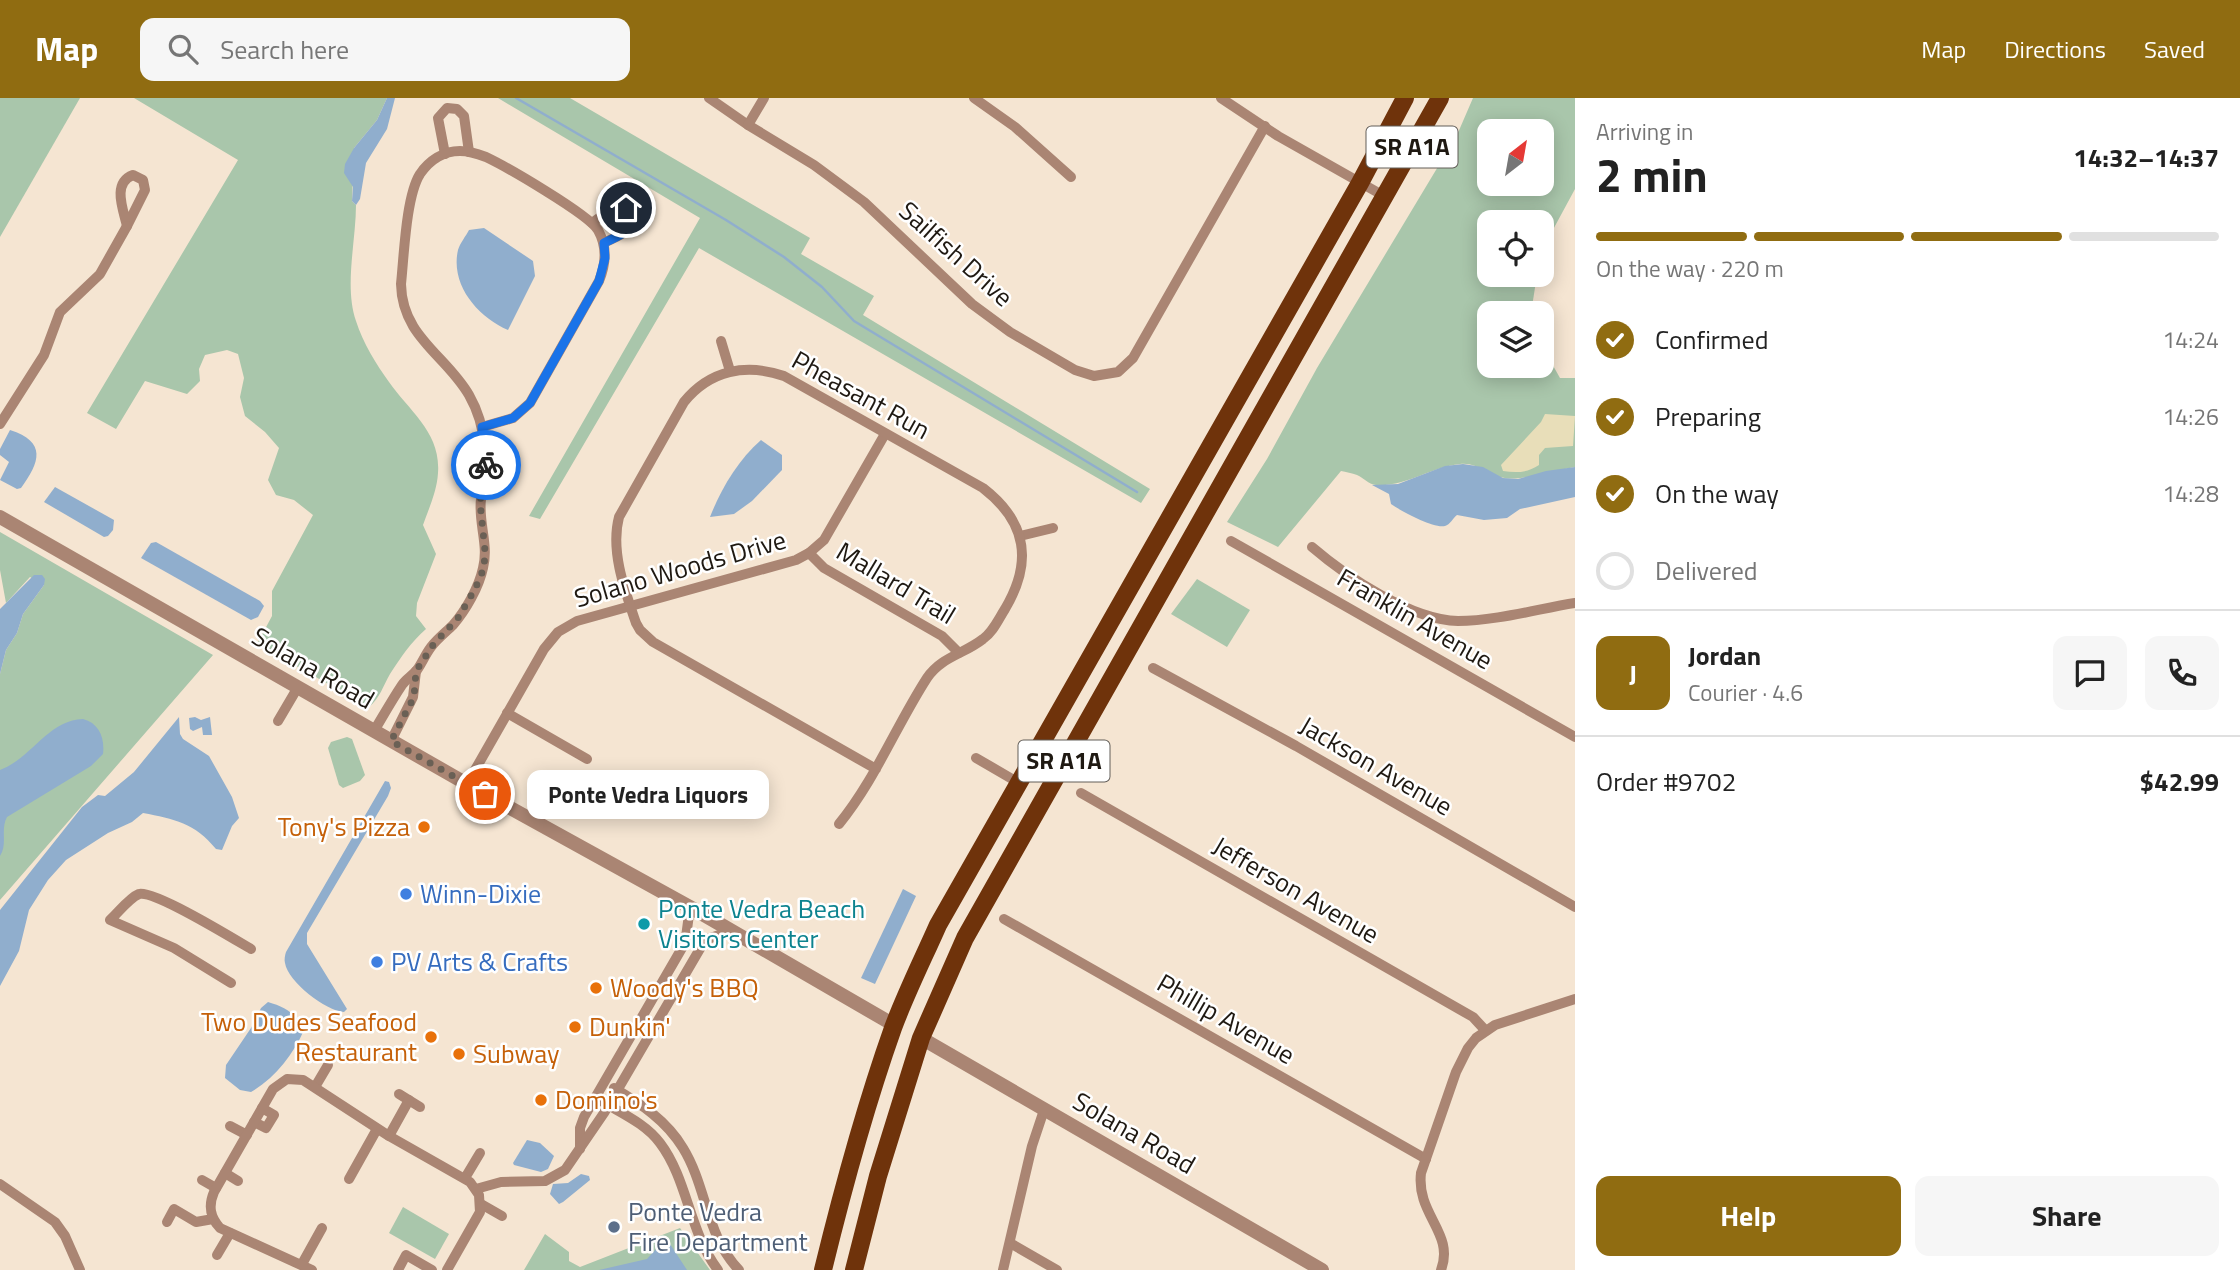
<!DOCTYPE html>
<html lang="en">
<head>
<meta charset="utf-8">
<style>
	body { margin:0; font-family:"Titillium Web",sans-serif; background:#f6f6f6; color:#222; height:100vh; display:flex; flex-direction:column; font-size:26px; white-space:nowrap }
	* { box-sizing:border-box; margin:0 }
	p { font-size:23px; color:#767676 }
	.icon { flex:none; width:38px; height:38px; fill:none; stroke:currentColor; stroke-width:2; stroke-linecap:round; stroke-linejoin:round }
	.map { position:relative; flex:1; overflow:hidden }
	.side { display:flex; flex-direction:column; background:#fff; width:665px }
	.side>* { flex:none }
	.needle { width:46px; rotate:31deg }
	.tools { position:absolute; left:1477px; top:21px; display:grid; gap:14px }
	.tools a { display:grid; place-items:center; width:77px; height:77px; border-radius:14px; background:#fff; box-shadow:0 4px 18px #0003; font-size:35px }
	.pin { position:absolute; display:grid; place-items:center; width:60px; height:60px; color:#fff; margin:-30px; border:4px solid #fff; border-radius:50%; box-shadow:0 2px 7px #0007 }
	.courier { position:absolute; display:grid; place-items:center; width:70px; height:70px; margin:-35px; border:5px solid #1a73e8; border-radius:50%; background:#fff; color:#222; box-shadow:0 2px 9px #0007 }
	.bubble { position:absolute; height:49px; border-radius:14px; background:#fff; box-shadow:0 4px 18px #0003; font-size:23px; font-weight:700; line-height:49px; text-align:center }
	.headline em { font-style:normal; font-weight:700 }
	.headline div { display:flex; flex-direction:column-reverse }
	.headline { display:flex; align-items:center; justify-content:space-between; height:119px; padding:0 21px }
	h1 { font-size:46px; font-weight:700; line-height:52px }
	.bar { display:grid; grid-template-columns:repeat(4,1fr); gap:10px 7px; align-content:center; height:84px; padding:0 21px }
	.bar i { height:9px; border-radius:5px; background:#e0e0e0 }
	.bar .current { background:#906c11 }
	.bar p { grid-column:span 4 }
	.line { display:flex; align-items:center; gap:18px; padding:0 21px; border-top:2px solid #e0e0e0 }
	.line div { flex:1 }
	.round { display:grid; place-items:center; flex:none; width:74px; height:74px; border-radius:14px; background:#f6f6f6 }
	ol { padding:0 21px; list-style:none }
	li { display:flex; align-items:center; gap:21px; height:77px }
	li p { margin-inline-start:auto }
	li .icon { padding:7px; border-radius:50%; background:#906c11; color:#fff; stroke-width:4 }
	li:last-child { color:#767676 }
	li i { width:38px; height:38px; border:4px solid #e0e0e0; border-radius:50% }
	.action { display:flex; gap:14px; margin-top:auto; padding:14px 21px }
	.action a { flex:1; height:80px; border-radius:14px; background:#906c11; color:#fff; font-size:28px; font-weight:700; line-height:80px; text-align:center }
	.action a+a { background:#f6f6f6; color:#222 }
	header { display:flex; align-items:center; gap:42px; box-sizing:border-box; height:98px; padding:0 35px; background:#906c11; color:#fff }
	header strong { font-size:33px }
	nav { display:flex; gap:38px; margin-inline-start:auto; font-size:24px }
	.search { width:490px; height:63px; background:#f6f6f6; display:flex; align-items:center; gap:18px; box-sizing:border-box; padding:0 24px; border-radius:14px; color:#767676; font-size:26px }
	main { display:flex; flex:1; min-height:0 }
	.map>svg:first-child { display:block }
	.green { fill:#a9c6ab; fill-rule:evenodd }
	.sand { fill:#e8deb9 }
	.water { fill:#90aecd }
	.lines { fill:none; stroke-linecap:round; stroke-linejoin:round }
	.stream { stroke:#90aecd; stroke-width:2.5 }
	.minor { stroke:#aa8573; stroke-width:10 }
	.tertiary { stroke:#aa8573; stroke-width:14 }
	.primary { stroke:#6f330b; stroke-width:18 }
	.done { stroke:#6a6055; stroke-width:7; stroke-dasharray:0 12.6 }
	.route { stroke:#1a73e8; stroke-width:9 }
	.food-dot { fill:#e8710a; stroke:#fff; stroke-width:2.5 }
	.shop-dot { fill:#3f7fe0; stroke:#fff; stroke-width:2.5 }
	.culture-dot { fill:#0f9aa8; stroke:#fff; stroke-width:2.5 }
	.service-dot { fill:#5c6f8a; stroke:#fff; stroke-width:2.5 }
	.labels { text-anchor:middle; stroke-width:5; stroke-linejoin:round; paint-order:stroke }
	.shield { fill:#fff; stroke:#625e59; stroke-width:2 }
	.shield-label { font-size:24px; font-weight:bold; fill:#1f1912 }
	.street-label { font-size:26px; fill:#1f1912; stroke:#fff }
	.food-label { font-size:26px; fill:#c56008; stroke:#fff; text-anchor:start }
	.shop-label { font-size:26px; fill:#366cbe; stroke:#fff; text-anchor:start }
	.culture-label { font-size:26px; fill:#0d838f; stroke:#fff; text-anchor:start }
	.service-label { font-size:26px; fill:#4e5e75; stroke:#fff; text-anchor:start }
</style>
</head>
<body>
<header>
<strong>Map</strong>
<div class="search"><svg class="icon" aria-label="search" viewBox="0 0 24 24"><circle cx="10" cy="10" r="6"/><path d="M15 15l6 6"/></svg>Search here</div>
<nav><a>Map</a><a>Directions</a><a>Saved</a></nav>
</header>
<main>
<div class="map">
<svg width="1575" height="1172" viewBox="0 0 1575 1172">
	<rect width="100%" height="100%" fill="#f5e5d2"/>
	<!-- green -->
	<g class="green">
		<path d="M0,0H80L0,139Z"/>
		<path d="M134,0H387L377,22L354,50L352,103L356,107C356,143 344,189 356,223C363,245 376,266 389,284C409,313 441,334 438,375C437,393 429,410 423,427L436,456L417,505L416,518L426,531C411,544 401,559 390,576C383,588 380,600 369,609L257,546L272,518V493L313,417L294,402L276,397L268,382L279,350L265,334L245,318L240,299L244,280L238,256L227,252L205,257L199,271L200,283L187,296L145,283L116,331L87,315L238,62Z"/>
		<path d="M498,0H570L810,140L801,156L874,198L863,217L1150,391L1141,405L699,150L540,421L529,418L700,120Z"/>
		<path d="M1473,0H1575V91L1542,152V124H1489V177H1537L1531,215H1489V268H1542V248L1560,280H1575V369C1556,372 1522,383 1505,380C1489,378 1478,364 1460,366C1430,369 1406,389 1376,387C1368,386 1364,380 1357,377C1352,375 1346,374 1341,373L1278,449L1227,424L1267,361L1317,270L1457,37ZM1489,33H1542V86H1489Z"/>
		<path d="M0,434L213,557L0,802V576L6,552L17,535L23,516L44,487L30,479L6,505L0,472Z"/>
		<path d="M1197,481L1250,512L1227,549L1171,516Z"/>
		<path d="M347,639L352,641L365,677L360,683L343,690L339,687L328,650L331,644Z"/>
		<path d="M403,1109L449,1136L435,1161L389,1135Z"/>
		<path d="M680,1130L710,1172H524L545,1136L569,1154V1163L580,1169Z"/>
	</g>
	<!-- sand -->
	<path class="sand" d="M1545,316L1575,318L1573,348L1545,350L1539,357V367C1527,375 1516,375 1503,373L1501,367L1541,324Z"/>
	<!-- water -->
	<g class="water">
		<path d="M387,0H395L387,31L366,65L360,101L356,107L352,103L353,89L344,75L345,66L354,50L377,22Z"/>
		<path d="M484,130L533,163L535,178L508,232C478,219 450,187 458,152C460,145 466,138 469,132Z"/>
		<path d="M10,332C47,344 40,364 21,390L17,391L0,382L9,364L0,357V351Z"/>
		<path d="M761,342L782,357V372L752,403L734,416L710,419C721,391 738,362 761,342Z"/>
		<path d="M1463,366L1483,369L1503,380L1518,381L1546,373L1575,369V399L1520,411L1507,420L1484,422L1457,417C1453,420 1450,427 1445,428C1434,431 1401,413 1391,406L1389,396L1372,387L1398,386L1445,368Z"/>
		<path d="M55,389L114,422L113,432L108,438L104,439L44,404Z"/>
		<path d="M156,444L260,503L264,508L258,519L251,522L141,460L151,445Z"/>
		<path d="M34,477H42L45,481L44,487L23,516L17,535L6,552L0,576V511Z"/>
		<path d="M179,619L180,636L183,641L209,658L232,699L239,720L232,728L222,752L216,751C195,725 174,721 143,715L132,724L108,735L66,762L48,782L29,812L19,853L0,888V812L82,709L98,697L105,698L134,674Z"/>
		<path d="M195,619L201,622L210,619L212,637H203L202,629L193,633L190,631L189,620Z"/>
		<path d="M83,621C99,625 105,640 103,656L91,668L7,719C0,732 8,746 0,758V672C32,660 48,622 83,621Z"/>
		<path d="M385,683L389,684L391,690L388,698L307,835V846L347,911L344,914C326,913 288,884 285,865C284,862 285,857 286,854Z"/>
		<path d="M903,791L916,798L875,886L861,880Z"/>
		<path d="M268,904C285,909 296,915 304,932C293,957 275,980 251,994L240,992L225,980L226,967L251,930L261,910Z"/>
		<path d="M527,1042L540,1045L554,1058L548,1071L541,1074L514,1067L513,1065Z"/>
		<path d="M581,1076L589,1078L590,1082L563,1104L559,1106L550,1096L553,1086L568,1085Z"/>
		<path d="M670,1146L687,1172H599L647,1161L656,1151Z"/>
	</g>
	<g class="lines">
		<!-- stream -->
		<path class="stream" d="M516,0L726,122L784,159L822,189L854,223L1137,394"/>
		<!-- minor -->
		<g class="minor">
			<path d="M709,0L748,27L814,67L864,104L972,206L1010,234L1075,272L1094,278L1118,274L1133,260L1265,28"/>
			<path d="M974,0L1015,29L1071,79"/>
			<path d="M1221,0L1278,38L1384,98"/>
			<path d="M748,27L764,0"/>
			<path d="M445,56L438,20L447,10L457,11L464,18L469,54"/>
			<path d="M133,77L143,82L145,92L127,128C123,111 112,85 133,77Z"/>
			<path d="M592,125L614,109L620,108L633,117C634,134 617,138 604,145"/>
			<path d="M721,243L730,273"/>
			<path d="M0,326L44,257L60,214L100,176L127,128"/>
			<path d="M1020,438L1053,430"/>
			<path d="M1231,443L1575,639"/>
			<path d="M1312,449C1347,479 1411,522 1458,523C1495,523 1538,511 1575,505"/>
			<path d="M809,455L824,470L942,538L959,555"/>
			<path d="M1153,570L1296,648L1575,809"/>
			<path d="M507,615L587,661"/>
			<path d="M278,623L298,589"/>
			<path d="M374,633C383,618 392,602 402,587C406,581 412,578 417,572C422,565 425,557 431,549C437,541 446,534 453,527C466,512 479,489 483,470C489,447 478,424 481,401C486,364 489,332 469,297C446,257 402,239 401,186C404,158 406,98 420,76C429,63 443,53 460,53C469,53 478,56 486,59C507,69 588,116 598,132C607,148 606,166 599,183L530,305L513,320L482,329"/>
			<path d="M391,643L413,599L416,573"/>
			<path d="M976,660L1019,685"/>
			<path d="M467,686L544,551L558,534L577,523L796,462L809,455L824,442L885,336"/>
			<path d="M1081,695L1473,919L1485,932"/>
			<path d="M839,726C875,682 896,628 927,580C941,559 964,556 983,541C993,534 998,522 1005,511C1033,464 1027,424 983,390L784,278C746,265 710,272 684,304L619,419C610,453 625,493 636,525L640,532L653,544L876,671"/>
			<path d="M1004,821L1426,1061"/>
			<path d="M231,885L174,850L110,822C118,815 129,800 139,796C154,792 234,841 251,851"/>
			<path d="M315,989L328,967"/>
			<path d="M614,990C641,1006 666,1022 683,1050C707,1089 706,1138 739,1172"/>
			<path d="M399,996L420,1009"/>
			<path d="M603,1004C623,1016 646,1026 660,1045C688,1082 689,1134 718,1172"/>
			<path d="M254,1024L266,1030L274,1017L262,1010"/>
			<path d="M230,1028L247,1037"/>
			<path d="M389,1038L409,1002"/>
			<path d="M580,1051V1030L584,1019L682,850L686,839L690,809"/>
			<path d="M225,1075L238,1083"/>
			<path d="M465,1080L480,1055"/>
			<path d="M349,1081L377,1031"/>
			<path d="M202,1082L216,1090"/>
			<path d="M0,1086L55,1124L65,1138L80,1172"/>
			<path d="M476,1091L501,1084L545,1083L565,1072L604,1015L701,849L708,841L730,833"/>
			<path d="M481,1106L502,1118"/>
			<path d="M167,1124L174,1111L196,1124L213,1121"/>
			<path d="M1010,1145L1057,1172"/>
			<path d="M217,1157L230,1135"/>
			<path d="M302,1166L322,1130"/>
			<path d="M312,1172L220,1130C210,1119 208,1108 214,1094L273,991L287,981L303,982L389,1038L470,1084L479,1097L480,1114L447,1172"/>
			<path d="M398,1172L406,1157L432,1172"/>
			<path d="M1003,1172L1032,1048L1044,1012"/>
			<path d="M1441,1172C1455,1135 1416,1117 1421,1075L1456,974L1468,950L1476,940L1495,927L1575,901"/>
		</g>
		<!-- tertiary -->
		<g class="tertiary">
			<path d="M0,419L467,686L706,818L894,927"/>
			<path d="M921,940L1322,1172"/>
		</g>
		<!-- primary -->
		<g class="primary">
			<path d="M823,1172C843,1090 865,1009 893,930C906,895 923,861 938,827L1360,85L1405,0"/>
			<path d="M854,1172L878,1078L921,940L965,840L1440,0"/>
		</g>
	</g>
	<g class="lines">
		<!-- done -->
		<path class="done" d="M485,696L391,643L414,599L416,573L433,547L458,520L475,491L484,470L485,453L480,404L486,367"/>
		<!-- route -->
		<path class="route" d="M486,367L482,329L513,320L530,305L599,183L605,160L604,145C617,138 634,134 633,117L626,110"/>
	</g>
	<!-- markers -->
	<g class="food-dot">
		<circle cx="424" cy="729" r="7"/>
		<circle cx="596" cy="890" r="7"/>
		<circle cx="575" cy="929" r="7"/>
		<circle cx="431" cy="939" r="7"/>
		<circle cx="459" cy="956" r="7"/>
		<circle cx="541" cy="1002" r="7"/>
	</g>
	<g class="shop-dot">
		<circle cx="406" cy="796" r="7"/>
		<circle cx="377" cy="864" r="7"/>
	</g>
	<circle class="culture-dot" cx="644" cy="826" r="7"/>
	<circle class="service-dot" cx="614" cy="1129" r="7"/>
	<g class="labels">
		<!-- shield labels -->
		<g class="shield">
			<rect x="1366.5" y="28.5" width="91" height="41" rx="5"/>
			<rect x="1018.5" y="642.5" width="91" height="41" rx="5"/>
		</g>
		<g class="shield-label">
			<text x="1412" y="57">SR A1A</text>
			<text x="1064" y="671">SR A1A</text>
		</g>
		<!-- street labels -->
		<g class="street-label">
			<text transform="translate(956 156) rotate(42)" y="9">Sailfish Drive</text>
			<text transform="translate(861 297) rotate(29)" y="9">Pheasant Run</text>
			<text transform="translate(680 471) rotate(-16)" y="9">Solano Woods Drive</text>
			<text transform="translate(896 485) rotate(31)" y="9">Mallard Trail</text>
			<text transform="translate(1415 521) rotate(30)" y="9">Franklin Avenue</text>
			<text transform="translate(313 570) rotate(30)" y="9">Solana Road</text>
			<text transform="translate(1376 668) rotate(30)" y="9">Jackson Avenue</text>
			<text transform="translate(1296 792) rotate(30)" y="9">Jefferson Avenue</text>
			<text transform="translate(1226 921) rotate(30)" y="9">Phillip Avenue</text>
			<text transform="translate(1134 1035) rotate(30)" y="9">Solana Road</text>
		</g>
		<!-- food labels -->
		<g class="food-label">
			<text x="410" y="738" text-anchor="end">Tony's Pizza</text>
			<text x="610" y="899">Woody's BBQ</text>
			<text x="417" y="933" text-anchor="end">Two Dudes Seafood<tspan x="417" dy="30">Restaurant</tspan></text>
			<text x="589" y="938">Dunkin'</text>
			<text x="473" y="965">Subway</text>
			<text x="555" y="1011">Domino's</text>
		</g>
		<!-- shop labels -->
		<g class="shop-label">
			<text x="420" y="805">Winn-Dixie</text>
			<text x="391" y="873">PV Arts &amp; Crafts</text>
		</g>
		<!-- culture labels -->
		<g class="culture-label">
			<text x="658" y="820">Ponte Vedra Beach<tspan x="658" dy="30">Visitors Center</tspan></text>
		</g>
		<!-- service labels -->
		<g class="service-label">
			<text x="628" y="1123">Ponte Vedra<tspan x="628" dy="30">Fire Department</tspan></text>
		</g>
	</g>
</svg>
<div class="tools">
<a><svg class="needle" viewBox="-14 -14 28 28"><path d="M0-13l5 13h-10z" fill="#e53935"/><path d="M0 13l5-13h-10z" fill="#767676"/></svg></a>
<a><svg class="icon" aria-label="locate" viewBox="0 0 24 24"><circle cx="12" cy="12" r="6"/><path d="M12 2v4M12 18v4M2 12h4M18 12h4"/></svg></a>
<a><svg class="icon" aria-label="layers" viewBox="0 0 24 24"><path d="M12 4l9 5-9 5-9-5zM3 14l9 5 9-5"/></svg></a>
</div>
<div class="pin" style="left:485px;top:696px;background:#ea580c"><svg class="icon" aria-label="bag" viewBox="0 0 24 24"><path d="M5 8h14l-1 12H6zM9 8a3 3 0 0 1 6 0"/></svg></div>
<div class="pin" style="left:626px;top:110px;background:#1f2937"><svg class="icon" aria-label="home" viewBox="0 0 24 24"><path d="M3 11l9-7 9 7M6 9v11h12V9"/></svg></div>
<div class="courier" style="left:486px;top:367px"><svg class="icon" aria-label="bike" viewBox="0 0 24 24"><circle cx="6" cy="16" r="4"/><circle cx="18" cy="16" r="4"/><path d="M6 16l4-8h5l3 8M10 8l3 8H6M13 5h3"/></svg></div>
<div class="bubble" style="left:527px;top:672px;width:242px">Ponte Vedra Liquors</div>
</div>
<section class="side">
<div class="headline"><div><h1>2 min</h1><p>Arriving in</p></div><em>14:32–14:37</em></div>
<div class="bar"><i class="current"></i><i class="current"></i><i class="current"></i><i></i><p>On the way · 220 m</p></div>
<ol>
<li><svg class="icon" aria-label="check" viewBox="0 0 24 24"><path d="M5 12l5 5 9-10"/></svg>Confirmed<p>14:24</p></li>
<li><svg class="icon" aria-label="check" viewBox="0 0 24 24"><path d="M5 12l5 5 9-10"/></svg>Preparing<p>14:26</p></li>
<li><svg class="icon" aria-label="check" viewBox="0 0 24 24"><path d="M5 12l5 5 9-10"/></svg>On the way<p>14:28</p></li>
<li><i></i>Delivered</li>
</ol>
<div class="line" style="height:126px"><b class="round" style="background:#906c11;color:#fff">J</b><div><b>Jordan</b><p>Courier · 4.6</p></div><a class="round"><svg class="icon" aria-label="chat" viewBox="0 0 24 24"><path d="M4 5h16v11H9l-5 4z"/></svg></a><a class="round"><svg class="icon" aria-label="phone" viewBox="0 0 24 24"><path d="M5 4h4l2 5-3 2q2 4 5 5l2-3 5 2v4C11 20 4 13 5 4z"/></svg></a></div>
<div class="line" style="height:91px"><div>Order #9702</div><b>$42.99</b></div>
<div class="action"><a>Help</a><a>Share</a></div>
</section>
</main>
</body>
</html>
